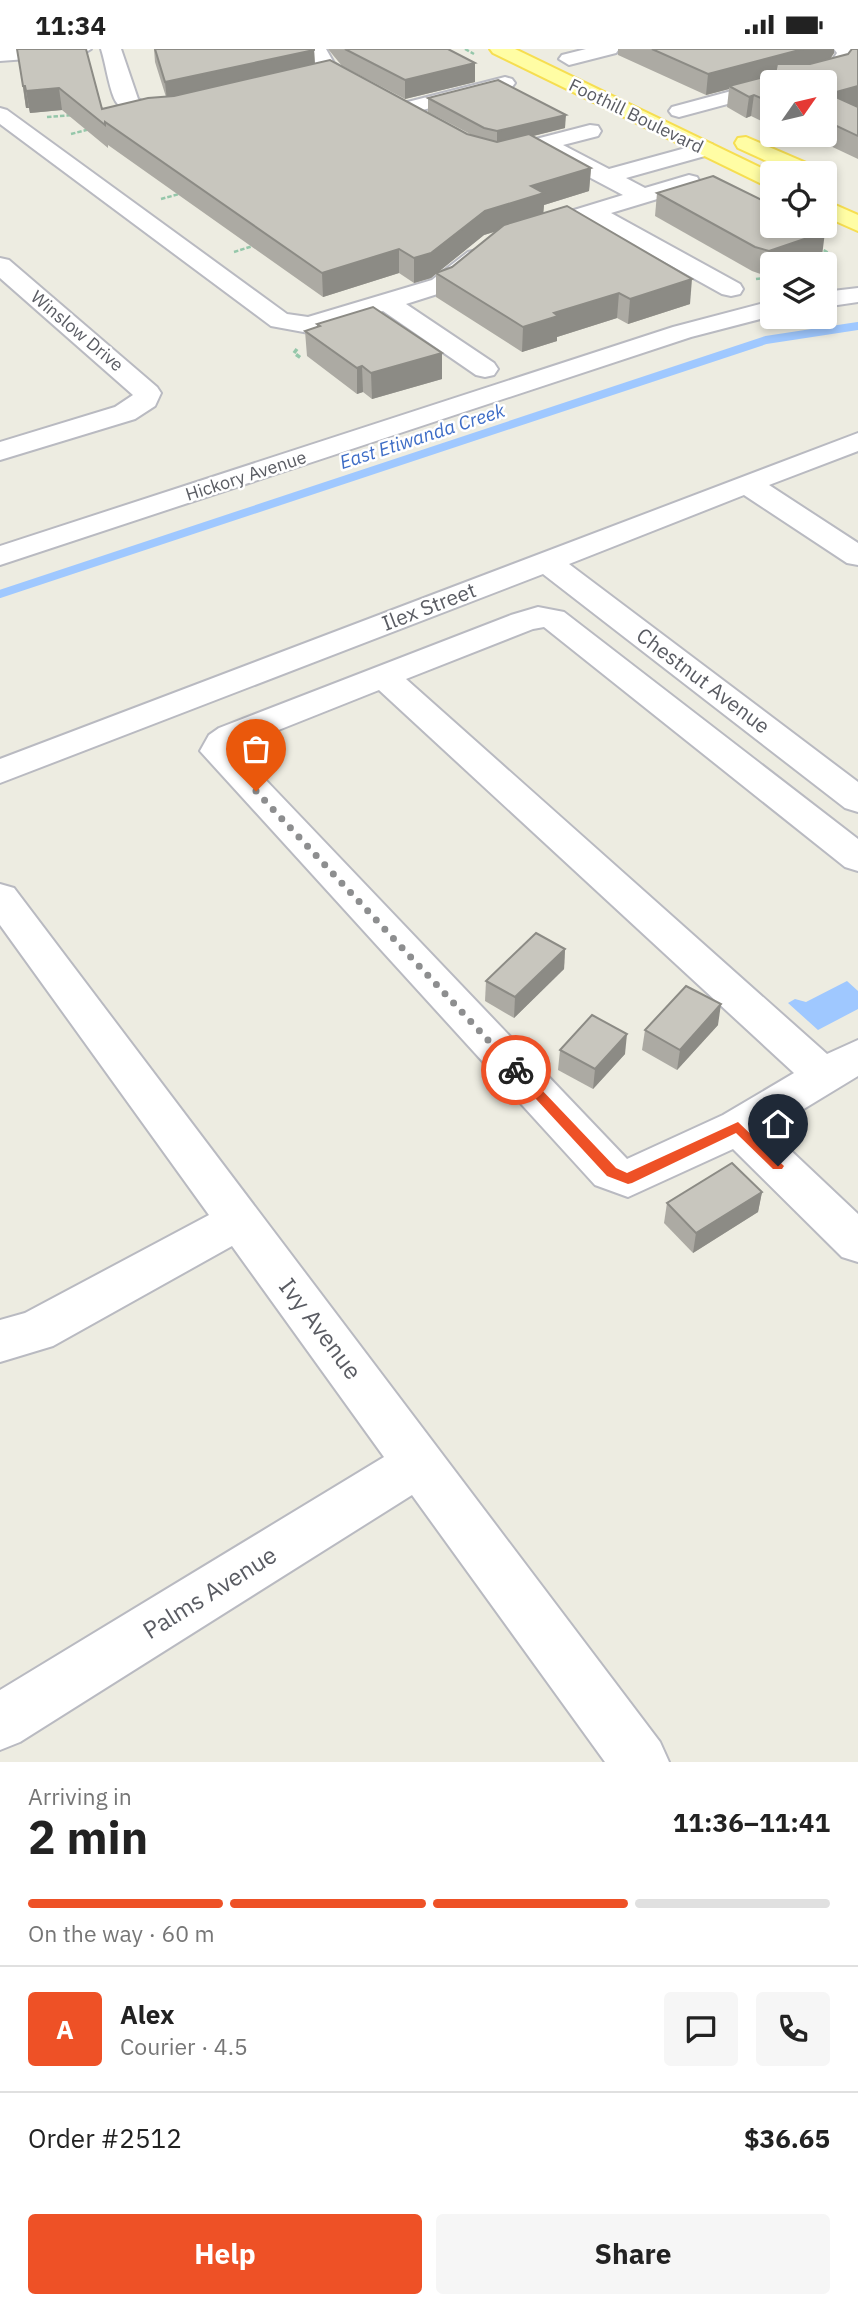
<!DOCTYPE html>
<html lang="en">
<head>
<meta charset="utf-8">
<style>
	body { margin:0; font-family:"IBM Plex Sans",sans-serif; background:#f6f6f6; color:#222; height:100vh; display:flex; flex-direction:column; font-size:26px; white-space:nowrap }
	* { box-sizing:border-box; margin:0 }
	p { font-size:23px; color:#767676 }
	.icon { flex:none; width:38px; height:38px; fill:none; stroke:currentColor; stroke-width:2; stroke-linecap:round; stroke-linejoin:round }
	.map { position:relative; height:1713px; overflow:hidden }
	.side { display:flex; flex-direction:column; background:#fff; flex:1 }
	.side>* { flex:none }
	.needle { width:46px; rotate:56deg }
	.tools { position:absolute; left:760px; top:21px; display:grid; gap:14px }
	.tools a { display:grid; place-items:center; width:77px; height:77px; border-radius:7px; background:#fff; box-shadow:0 4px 10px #0003; font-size:35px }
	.pin { position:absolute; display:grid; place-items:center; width:60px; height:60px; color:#fff; margin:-72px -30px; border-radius:50% 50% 50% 0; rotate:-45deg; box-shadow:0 0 7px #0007 }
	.pin .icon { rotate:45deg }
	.courier { position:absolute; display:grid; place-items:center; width:70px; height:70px; margin:-35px; border:5px solid #ee5126; border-radius:50%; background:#fff; color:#222; box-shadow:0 2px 9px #0007 }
	.headline em { font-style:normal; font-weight:700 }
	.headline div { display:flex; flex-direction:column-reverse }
	.headline { display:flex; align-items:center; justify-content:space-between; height:119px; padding:0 28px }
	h1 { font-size:46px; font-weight:700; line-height:52px }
	.bar { display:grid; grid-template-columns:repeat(4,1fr); gap:10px 7px; align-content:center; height:84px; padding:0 28px }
	.bar i { height:9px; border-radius:5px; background:#e0e0e0 }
	.bar .current { background:#ee5126 }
	.bar p { grid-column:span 4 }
	.line { display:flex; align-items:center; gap:18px; padding:0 28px; border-top:2px solid #e0e0e0 }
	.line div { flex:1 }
	.round { display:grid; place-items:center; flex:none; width:74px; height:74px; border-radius:7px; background:#f6f6f6 }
	.cta { display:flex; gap:14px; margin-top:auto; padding:14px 28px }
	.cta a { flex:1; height:80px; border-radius:7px; background:#ee5126; color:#fff; font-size:28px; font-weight:700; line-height:80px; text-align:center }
	.cta a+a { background:#f6f6f6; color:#222 }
	.status { display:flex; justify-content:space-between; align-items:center; height:49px; padding:0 35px; background:#fff; direction:ltr }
	.status svg { height:19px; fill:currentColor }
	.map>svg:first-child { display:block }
	.water { fill:#9fc8ff }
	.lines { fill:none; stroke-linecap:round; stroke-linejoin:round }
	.stream { stroke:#9fc8ff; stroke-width:8 }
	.minor-casing { stroke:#b9bac1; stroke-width:4 }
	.major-casing { stroke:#f6de51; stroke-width:4 }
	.path-far1 { stroke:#95c7aa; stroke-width:2.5; stroke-dasharray:4.5 2; stroke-linecap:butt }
	.path { stroke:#95c7aa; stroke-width:3.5; stroke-dasharray:5 2.5; stroke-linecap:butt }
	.minor { fill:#fff; fill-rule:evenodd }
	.major { fill:#fffda4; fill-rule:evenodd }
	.wall { fill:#acaaa3; fill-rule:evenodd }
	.shaded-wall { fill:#8c8b85 }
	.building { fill:#c8c6be; stroke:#8c8b85; stroke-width:2 }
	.route { fill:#ee5126 }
	.done { stroke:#8d8e8f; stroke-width:7; stroke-dasharray:0 12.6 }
	.labels { text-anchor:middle; stroke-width:5; stroke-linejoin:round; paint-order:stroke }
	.far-street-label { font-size:18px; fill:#5a5c63; stroke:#fff }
	.far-water-label { font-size:19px; font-style:italic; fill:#3e6dc6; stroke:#fff }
	.street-label { font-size:21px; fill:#5a5c63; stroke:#fff }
	.near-street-label { font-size:24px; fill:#5a5c63; stroke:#fff }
</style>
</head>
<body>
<div class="status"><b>11:34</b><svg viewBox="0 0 49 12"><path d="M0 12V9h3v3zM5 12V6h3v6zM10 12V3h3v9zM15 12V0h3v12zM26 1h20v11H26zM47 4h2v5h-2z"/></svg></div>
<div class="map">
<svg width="858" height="1713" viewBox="0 0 858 1713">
	<rect width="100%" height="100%" fill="#edece1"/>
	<!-- water -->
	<path class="water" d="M847,932L858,942V960L818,981L788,954L795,950L806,953Z"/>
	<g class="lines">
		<!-- stream -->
		<path class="stream" d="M0,545L766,291L858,277"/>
		<defs>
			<g id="minor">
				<path d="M0,0H91L81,6L0,12Z"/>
				<path d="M101,0H121L138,50L150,56H186L189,60L186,64C166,70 125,74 114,49C108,34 106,16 101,0Z"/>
				<path d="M306,0H326L334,14L375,40L372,44H358L320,22Z"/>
				<path d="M586,0H619L616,4L569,16L559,10L562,6Z"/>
				<path d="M834,0H854L857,4L844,23L806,33L796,32L793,28L796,24L830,15L837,4Z"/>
				<path d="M505,28L512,30L515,34L512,38L403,66L396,64L393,60L396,56Z"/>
				<path d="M772,31L780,33H772V43L679,68L672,66L669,62L672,58Z"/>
				<path d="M0,59L7,61L287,265L308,268L432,231L468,203L477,201L486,203L489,208L486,213L450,241L406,255L494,314L498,320L494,326L485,328L476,326L383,262L309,284L271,277L0,75Z"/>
				<path d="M590,76L598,77L601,82L598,87L563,96L609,120L704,94L712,95L715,100L712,105L626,129L645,139L689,126L697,128L700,133L697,138L611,164L740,235L743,240L740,245L731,247L722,245L589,171L533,188L525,186L521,181L525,176L623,146L536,100L533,95L536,90Z"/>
				<path d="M0,209L9,211L157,338L161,344L155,357L135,370L0,411V393L115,358L133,346L0,229Z"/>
				<path d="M858,239V253L824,258V243Z"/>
				<path d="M772,252V267L691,288L0,516V497L673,278Z"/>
				<path d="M858,384V402L769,436L858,494V516L847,514L744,446L569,515L858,733V763L845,759L543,525L0,734V710Z"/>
				<path d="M538,558L564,563L858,790V822L845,818L544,578L533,580L406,630L827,1005L858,991V1027L769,1081L858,1165V1213L842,1208L733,1100L628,1148L595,1136L200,702L209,686L219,679L511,566ZM379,641L794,1024L723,1066L627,1110L236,700L243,695Z"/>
				<path d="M0,835L14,839L660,1693L669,1713H605L412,1446L20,1693L0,1701V1641L384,1408L232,1197L53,1297L0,1313V1271L25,1264L209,1166L0,876Z"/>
			</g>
			<g id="major">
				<path d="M490,0H515L772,124V140L493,4Z"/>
				<path d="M746,88L818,119L821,124H793L738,99L735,94L738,89Z"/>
				<path d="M824,151L858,166V182L824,167Z"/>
			</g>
		</defs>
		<!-- minor casing -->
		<use href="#minor" class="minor-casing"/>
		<!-- major casing -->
		<use href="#major" class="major-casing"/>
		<!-- path-far1 -->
		<g class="path-far1">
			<path d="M465,0L474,5"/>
			<path d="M47,68L73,66"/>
			<path d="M71,85L90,80"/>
			<path d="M161,150L183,144"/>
			<path d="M818,198L834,207L819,215"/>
			<path d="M234,203L256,196"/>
			<path d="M756,230L772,228"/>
		</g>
		<!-- path -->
		<path class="path" d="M297,300L294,304L301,309"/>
		<!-- minor -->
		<use href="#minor" class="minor"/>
		<!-- major -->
		<use href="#major" class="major"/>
	</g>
	<!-- wall -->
	<g class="wall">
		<path d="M17,0L102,60L166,48L155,13L154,0H314L315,15L467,85L472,86L428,63V49L565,79L533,87L591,119L589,142L544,156L543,164L690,255L628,275L617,269L557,288V292L522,303L436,248V225L431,229L414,234L399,224L323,248L108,96V99L62,61L30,64L29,59H26ZM497,182L452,218L438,223L484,186Z"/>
		<path d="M328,0H448L475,14V33L405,50L342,17Z"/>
		<path d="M618,0H834V4L830,10L848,5L858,0V57H857L858,58V110L807,86H824V33H772V75L770,76L751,67L746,69L727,58L729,40L706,46L618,6Z"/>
		<path d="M657,144L822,207L766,227L752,222L655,167Z"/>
		<path d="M317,275L442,330L372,350L363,343L357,345L307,307L305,282L317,278Z"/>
		<path d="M565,900L564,920L514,969L485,952L486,932Z"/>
		<path d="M718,976L677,1021L642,1001L645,981Z"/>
		<path d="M560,1001L625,1005L593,1040L558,1021Z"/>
		<path d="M762,1143L758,1163L693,1204L664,1174L667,1154Z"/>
	</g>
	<!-- shaded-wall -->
	<g class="shaded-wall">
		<path d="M803,0H834V4L828,13L729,37V40L706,46L708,25Z"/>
		<path d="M314,1L315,19L167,52L165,33Z"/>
		<path d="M475,14V33L405,50V31Z"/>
		<path d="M23,37H25L29,59H26Z"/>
		<path d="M858,37V57L826,66L829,45Z"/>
		<path d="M59,39L62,61L30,64L26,42Z"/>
		<path d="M754,46L751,67L746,69L749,48Z"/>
		<path d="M772,58V75L770,76Z"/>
		<path d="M566,66L565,79L497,96V82Z"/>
		<path d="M591,119L589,142L544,156L543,168L484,186L431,229L414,234V209L485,162L531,137Z"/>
		<path d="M825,183L822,207L799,215H772V224L766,227L769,202Z"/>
		<path d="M399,200V224L323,248L322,224Z"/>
		<path d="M692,230L690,255L628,275L630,250Z"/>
		<path d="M619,244L617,269L557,288V292L522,303L523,278L554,264Z"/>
		<path d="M442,304V330L372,350L371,324Z"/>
		<path d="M362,317L363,343L357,345V319Z"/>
		<path d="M565,900L564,920L514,969L515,948Z"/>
		<path d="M721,955L718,976L677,1021L680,1001Z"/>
		<path d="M627,985L625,1005L593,1040L595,1020Z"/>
		<path d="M762,1143L758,1163L693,1204L696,1184Z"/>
	</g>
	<!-- building -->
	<g class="building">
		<path d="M17,0H86L102,60L148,49L174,47L330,11L467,85L497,93L529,85L591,119L531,137L544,144L485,162L431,204L414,209L399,200L322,224L105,73V76L59,39L26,42L25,37H23Z"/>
		<path d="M155,0H314V1L165,33Z"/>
		<path d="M345,0H448L475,14L405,31Z"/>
		<path d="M652,0H803L708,25Z"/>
		<path d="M852,0H858V37L829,45L858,58V87L824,71V33H772V54L754,46L749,48L729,37L775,25L777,15H810L848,5Z"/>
		<path d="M498,31L566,66L497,82L484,79L428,49Z"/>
		<path d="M713,127L772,156V177H813L825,183L769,202L755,198L657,144Z"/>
		<path d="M567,157L692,230L630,250L619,244L554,264L558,267L523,278L436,224L452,218L504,176Z"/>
		<path d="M373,258L442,304L371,324L362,317L357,319L305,282L320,277L317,275Z"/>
		<path d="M536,884L565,900L515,948L486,932Z"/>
		<path d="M686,937L721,955L680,1001L645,981Z"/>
		<path d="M592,966L627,985L595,1020L560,1001Z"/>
		<path d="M732,1114L762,1143L696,1184L667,1154Z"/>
	</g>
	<!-- route -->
	<path class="route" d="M516,1016L520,1018L616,1119L627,1124L738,1073L784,1117L782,1120H773L736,1084L632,1134L628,1135L607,1127L512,1024V1018Z"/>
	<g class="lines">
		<!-- done -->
		<path class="done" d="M256,742L516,1021"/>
	</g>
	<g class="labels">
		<!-- far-street labels -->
		<g class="far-street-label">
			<text transform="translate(636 67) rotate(26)" y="6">Foothill Boulevard</text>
			<text transform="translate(77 282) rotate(40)" y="6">Winslow Drive</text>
			<text transform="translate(246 427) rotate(-18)" y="6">Hickory Avenue</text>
		</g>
		<!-- far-water labels -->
		<g class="far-water-label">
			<text transform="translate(422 387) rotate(-18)" y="7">East Etiwanda Creek</text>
		</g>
		<!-- street labels -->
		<g class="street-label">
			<text transform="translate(429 558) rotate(-21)" y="7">Ilex Street</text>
			<text transform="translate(703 632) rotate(37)" y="7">Chestnut Avenue</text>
		</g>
		<!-- near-street labels -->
		<g class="near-street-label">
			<text transform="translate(320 1280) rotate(53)" y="8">Ivy Avenue</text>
			<text transform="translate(210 1544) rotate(-32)" y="8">Palms Avenue</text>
		</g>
	</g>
</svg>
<div class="tools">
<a><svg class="needle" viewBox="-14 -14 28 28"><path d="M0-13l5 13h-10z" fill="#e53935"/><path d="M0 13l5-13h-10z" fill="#767676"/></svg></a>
<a><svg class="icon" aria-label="locate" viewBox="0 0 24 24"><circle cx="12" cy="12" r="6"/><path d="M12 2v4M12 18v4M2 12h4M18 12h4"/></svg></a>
<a><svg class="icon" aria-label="layers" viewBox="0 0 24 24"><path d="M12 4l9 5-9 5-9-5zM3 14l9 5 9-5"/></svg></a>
</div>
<div class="pin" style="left:256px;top:742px;background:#ea580c"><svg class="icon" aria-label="bag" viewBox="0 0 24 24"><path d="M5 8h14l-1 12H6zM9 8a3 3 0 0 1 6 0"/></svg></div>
<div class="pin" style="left:778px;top:1117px;background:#1f2937"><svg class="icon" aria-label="home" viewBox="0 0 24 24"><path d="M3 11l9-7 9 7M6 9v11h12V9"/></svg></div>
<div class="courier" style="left:516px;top:1021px"><svg class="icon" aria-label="bike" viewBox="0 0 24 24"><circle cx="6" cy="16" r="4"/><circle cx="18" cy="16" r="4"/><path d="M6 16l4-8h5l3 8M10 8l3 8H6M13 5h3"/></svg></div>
</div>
<section class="side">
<div class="headline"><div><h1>2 min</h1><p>Arriving in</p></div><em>11:36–11:41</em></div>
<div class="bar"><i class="current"></i><i class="current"></i><i class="current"></i><i></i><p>On the way · 60 m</p></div>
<div class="line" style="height:126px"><b class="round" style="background:#ee5126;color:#fff">A</b><div><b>Alex</b><p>Courier · 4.5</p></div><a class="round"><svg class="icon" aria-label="chat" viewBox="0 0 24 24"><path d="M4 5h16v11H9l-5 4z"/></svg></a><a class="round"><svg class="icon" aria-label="phone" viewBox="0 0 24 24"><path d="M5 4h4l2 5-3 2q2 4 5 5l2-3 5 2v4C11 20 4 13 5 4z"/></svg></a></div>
<div class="line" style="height:91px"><div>Order #2512</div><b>$36.65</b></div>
<div class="cta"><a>Help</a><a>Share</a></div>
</section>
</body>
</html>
